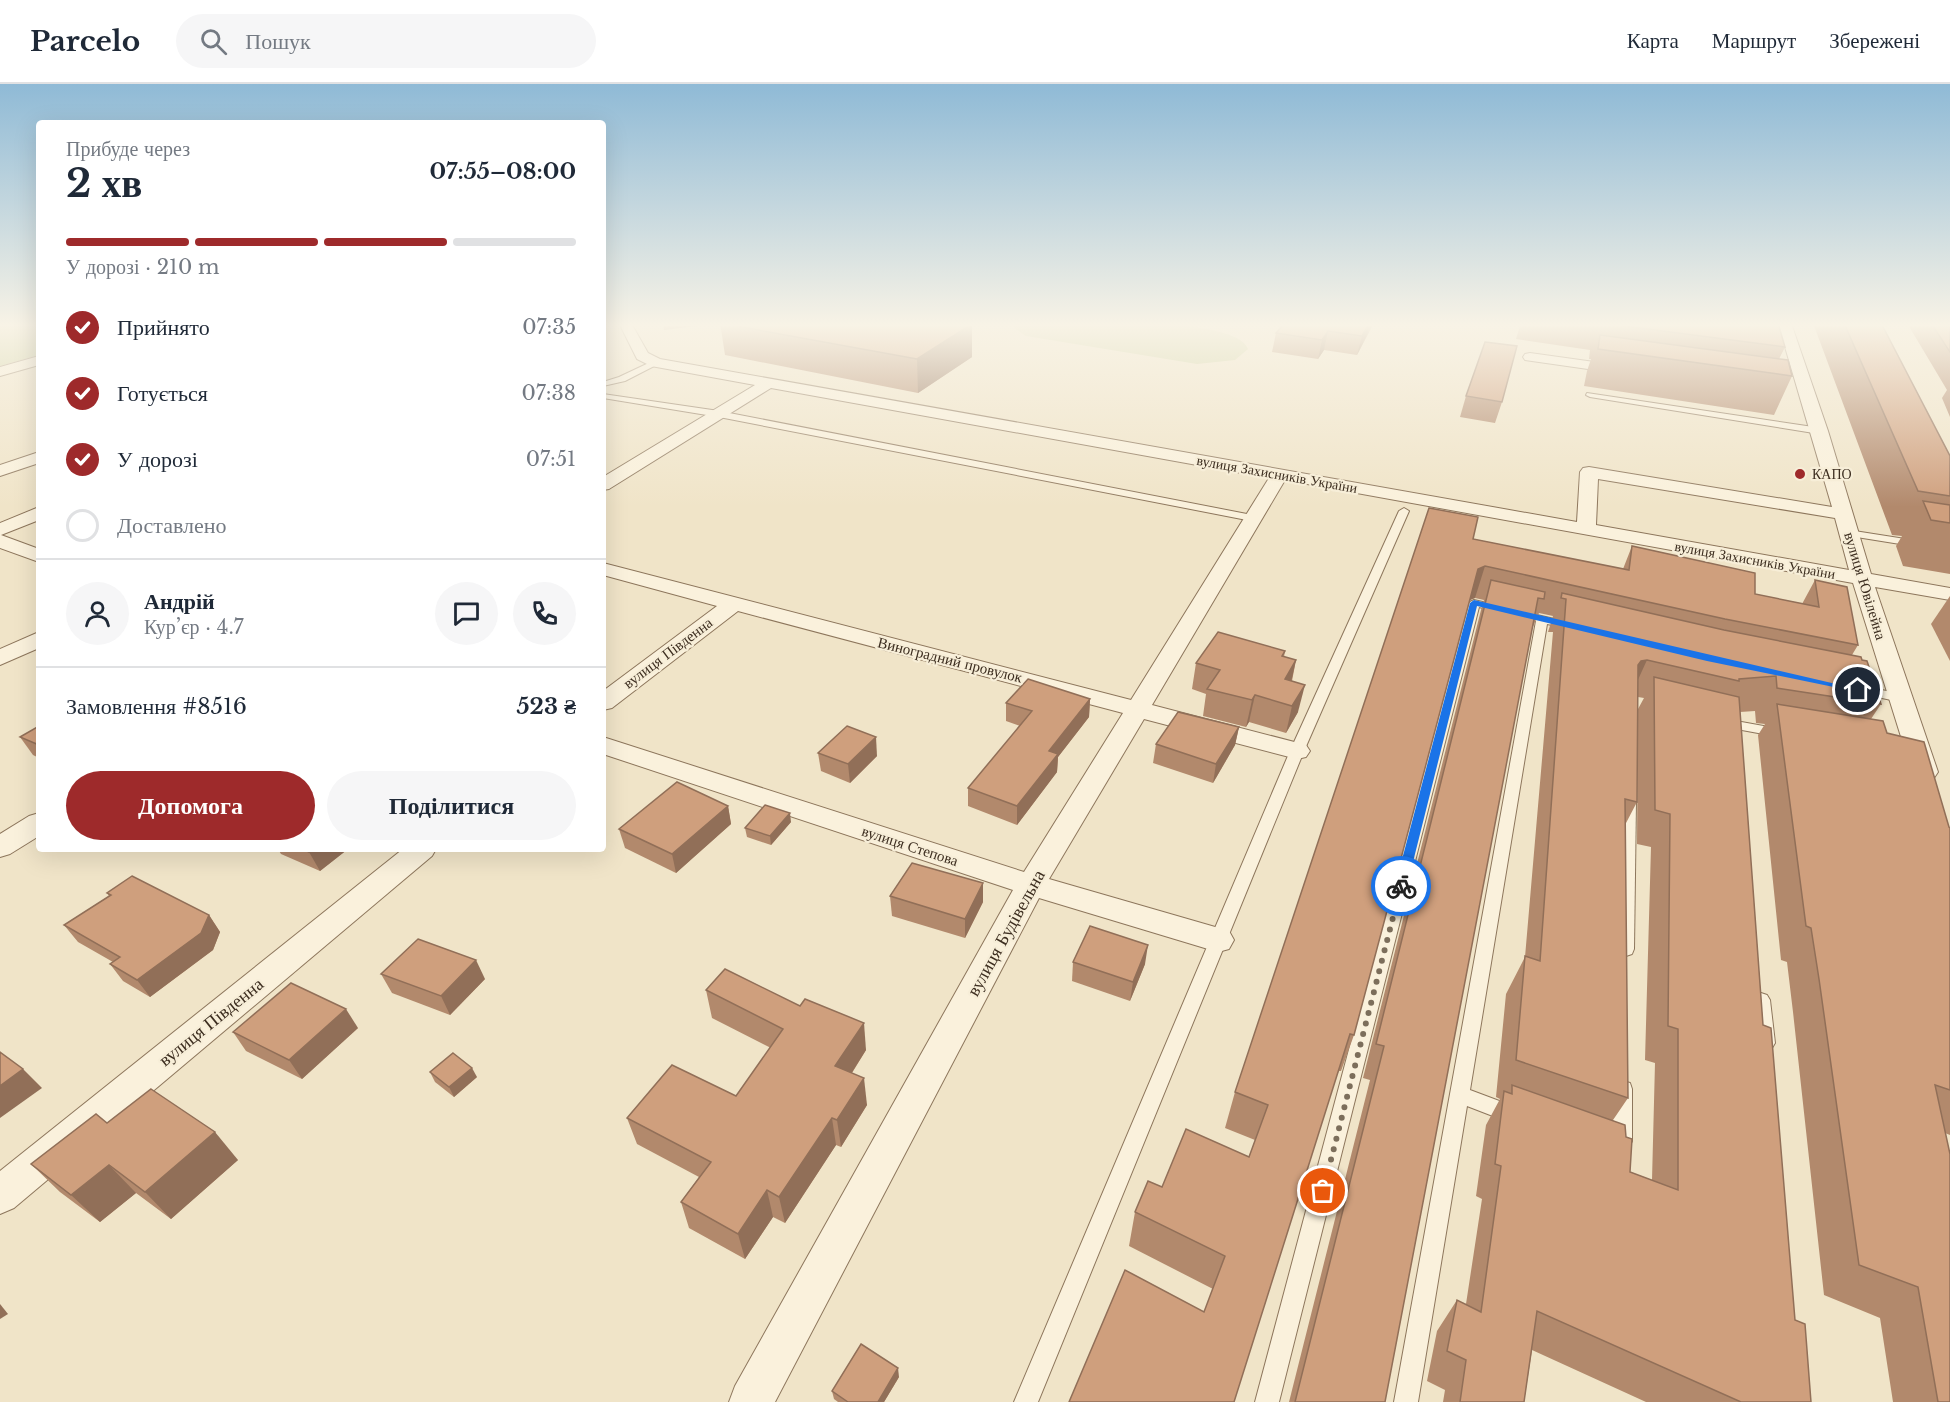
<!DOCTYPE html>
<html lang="uk">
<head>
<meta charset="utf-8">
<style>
	body { margin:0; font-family:"Libre Baskerville",serif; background:#f6f6f7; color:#1f2937; height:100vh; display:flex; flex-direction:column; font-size:22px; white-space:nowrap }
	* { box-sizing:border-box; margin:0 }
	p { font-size:20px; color:#747a83 }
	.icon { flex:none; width:33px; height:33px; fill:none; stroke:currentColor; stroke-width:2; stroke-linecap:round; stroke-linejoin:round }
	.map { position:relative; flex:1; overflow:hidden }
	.drawer { position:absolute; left:36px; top:36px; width:570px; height:732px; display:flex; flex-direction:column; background:#fff; border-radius:6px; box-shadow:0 6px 24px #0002 }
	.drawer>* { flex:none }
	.pin { position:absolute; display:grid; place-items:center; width:51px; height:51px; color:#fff; margin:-26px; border:3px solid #fff; border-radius:50%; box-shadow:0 2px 6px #0007 }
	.courier { position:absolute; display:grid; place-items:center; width:60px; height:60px; margin:-30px; border:4px solid #1a73e8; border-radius:50%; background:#fff; color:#222; box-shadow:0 2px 8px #0007 }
	.headline em { font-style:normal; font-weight:700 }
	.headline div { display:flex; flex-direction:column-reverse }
	.headline { display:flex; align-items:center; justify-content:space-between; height:102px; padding:0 30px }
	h1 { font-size:39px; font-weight:700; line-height:45px }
	.bar { display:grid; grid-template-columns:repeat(4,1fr); gap:9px 6px; align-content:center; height:72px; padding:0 30px }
	.bar i { height:8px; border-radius:4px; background:#e0e1e3 }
	.bar .active { background:#9e2a2b }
	.bar p { grid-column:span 4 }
	.line { display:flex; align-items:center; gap:15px; padding:0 30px; border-top:2px solid #e0e1e3 }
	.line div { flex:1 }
	.round { display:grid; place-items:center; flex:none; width:63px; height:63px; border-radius:32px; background:#f6f6f7 }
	ol { padding:0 30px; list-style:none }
	li { display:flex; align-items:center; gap:18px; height:66px }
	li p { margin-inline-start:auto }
	li .icon { padding:6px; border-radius:50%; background:#9e2a2b; color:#fff; stroke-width:4 }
	li:last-child { color:#747a83 }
	li i { width:33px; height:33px; border:3px solid #e0e1e3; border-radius:50% }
	.button { display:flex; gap:12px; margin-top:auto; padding:12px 30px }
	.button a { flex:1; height:69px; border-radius:36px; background:#9e2a2b; color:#fff; font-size:24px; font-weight:700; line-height:69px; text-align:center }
	.button a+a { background:#f6f6f7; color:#1f2937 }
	header { display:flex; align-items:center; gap:36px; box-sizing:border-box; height:84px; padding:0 30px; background:#fff; border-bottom:2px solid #e0e1e3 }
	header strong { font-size:28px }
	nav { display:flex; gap:33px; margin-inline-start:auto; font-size:21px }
	.search { width:420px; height:54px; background:#f6f6f7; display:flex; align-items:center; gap:15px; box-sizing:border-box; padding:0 21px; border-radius:33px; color:#747a83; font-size:22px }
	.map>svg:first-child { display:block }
	.green { fill:#c9cf9b }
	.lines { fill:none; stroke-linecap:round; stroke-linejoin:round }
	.lane-casing { stroke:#8d765c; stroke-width:2 }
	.street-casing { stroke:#8d765c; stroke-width:2 }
	.lane { fill:#faf1dc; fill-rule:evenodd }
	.street { fill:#faf1dc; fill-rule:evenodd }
	.wall { fill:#b2896c; fill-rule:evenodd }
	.shaded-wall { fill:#916f58 }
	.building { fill:#cf9f7d; stroke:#916f58; stroke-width:1.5 }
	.route { fill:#1a73e8 }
	.done { stroke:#7c6e5b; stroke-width:6; stroke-dasharray:0 10.8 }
	.poi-dot { fill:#9e2a2b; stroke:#f7eed8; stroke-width:2 }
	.labels { text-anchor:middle; stroke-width:4.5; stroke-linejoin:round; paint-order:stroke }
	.far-street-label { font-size:14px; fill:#3d2e20; stroke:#f7eed8 }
	.far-poi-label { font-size:14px; fill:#3d2e20; stroke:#f7eed8; text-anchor:start }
	.street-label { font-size:15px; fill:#3d2e20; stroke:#f7eed8 }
	.near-street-label { font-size:18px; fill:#3d2e20; stroke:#f7eed8 }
</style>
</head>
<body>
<header>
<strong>Parcelo</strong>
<div class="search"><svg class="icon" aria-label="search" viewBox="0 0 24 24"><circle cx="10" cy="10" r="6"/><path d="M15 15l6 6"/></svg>Пошук</div>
<nav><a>Карта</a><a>Маршрут</a><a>Збережені</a></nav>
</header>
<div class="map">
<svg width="1950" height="1318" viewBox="0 0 1950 1318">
	<rect width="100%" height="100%" fill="#f0e4c8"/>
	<!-- green -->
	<g class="green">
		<path d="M0,239H39V271L0,282Z"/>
		<path d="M1019,239C1054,239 1237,230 1248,265L1235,276L1197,280L1026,252L1014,244Z"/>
	</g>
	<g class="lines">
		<defs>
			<g id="lane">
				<path d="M653,277L660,279L625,297L603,302V298L619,293Z"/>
				<path d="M1587,309L1820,344L1824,347L1820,350L1590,313L1586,311Z"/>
				<path d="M603,310L719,327L1252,431L1257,434L1252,437L719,333L603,314Z"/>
				<path d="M1404,424L1409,427L1304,667L1038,1318H1014L1290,667L1399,427Z"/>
				<path d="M1848,446L1950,462V468L1844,451L1843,449Z"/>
				<path d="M1474,516L1504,523L1506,525L1500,528L1479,523L1279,1318H1255L1468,519Z"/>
				<path d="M1519,527L1572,539L1574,541L1568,544L1547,540L1470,1006L1518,1024L1521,1030L1518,1036L1511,1039L1467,1022L1418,1318H1394L1536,537L1515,532V528Z"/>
				<path d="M1862,602L1906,611L1907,614L1901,618L1858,609L1856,606Z"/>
				<path d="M1725,635L1780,645L1787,649L1780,653L1720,642L1718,639Z"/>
				<path d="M1629,712L1636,717L1634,865L1632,870L1626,872L1620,870L1618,865L1622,717Z"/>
				<path d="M1761,909L1767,911L1770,916L1775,959L1772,964L1766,967L1760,964L1757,959L1752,916L1755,911Z"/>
				<path d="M1623,997L1630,999L1632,1005V1057L1629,1063L1622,1066L1615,1063L1612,1057L1614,1005L1616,999Z"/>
			</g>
			<g id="street">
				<path d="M619,239H631L648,269L660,275L1577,438L1580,388L1583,384L1589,383L1832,423L1778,239H1791L1828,347L1871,490L1950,504V516L1875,503L1938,688L1934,694L1925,697L1916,694L1912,688L1853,499L1285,396L1152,621L1306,661L1310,667L1306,673L1297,675L1144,635L1049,795L1229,847L1234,856L1229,865L1218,868L1039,814L775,1318H729L735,1302L1013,806L603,670V653L1024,788L1123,629L738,527L612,624L603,626V607L717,522L603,491V479L1131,616L1269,394L771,304L609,405L603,406V393L755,301L651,282L637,275ZM1598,395L1835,434L1849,486L1596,441Z"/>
				<path d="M1530,269L1623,282L1630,286L1623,290L1525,276L1523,273L1525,270Z"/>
				<path d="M39,272V281L0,292V283Z"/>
				<path d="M39,368V379L0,392V381Z"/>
				<path d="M39,423V436L1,451L39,465V478L0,464V439Z"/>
				<path d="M39,548V564L0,581V565Z"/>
				<path d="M39,729V752L10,770L0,773V750L29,732Z"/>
				<path d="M403,765H436L432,772L14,1124L0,1130V1087Z"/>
			</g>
		</defs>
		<!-- lane casing -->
		<use href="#lane" class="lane-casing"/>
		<!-- street casing -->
		<use href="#street" class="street-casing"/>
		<!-- lane -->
		<use href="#lane" class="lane"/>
		<!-- street -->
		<use href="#street" class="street"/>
	</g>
	<!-- wall -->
	<g class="wall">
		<path d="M720,239L972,240V273L918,309L725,271Z"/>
		<path d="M1521,239H1778L1785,263L1779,275L1792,292L1774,331L1584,302L1587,287L1591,275H1589L1590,266L1516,255Z"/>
		<path d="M1813,239H1881L1950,372V490L1903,482L1896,462L1902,452L1892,451Z"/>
		<path d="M1907,239H1950V333L1942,314L1947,306Z"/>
		<path d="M1373,241L1357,271L1324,266L1318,275L1272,268L1276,249Z"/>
		<path d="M1466,312L1502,318L1495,339L1460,333Z"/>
		<path d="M1473,455L1623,485L1632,462L1755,510L1802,520L1815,496L1858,561L1852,571L1862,576L1881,620L1871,635L1887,649L1949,743L1950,744V1051L1945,1049L1950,1318H1893L1880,1234L1824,1211L1793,928L1787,878L1781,876L1758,651L1765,640L1756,639L1755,627L1740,628L1763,941L1795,1236L1811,1318H1646L1532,1266L1524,1318H1443L1445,1306L1427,1297L1437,1247L1457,1216L1466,1220L1482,1115L1476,1112L1486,1041L1500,1015L1496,1013L1506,910L1525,873L1553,548H1548L1553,532L1539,529L1532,545L1385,1318H1289L1370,996L1363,994L1481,526L1484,516L1475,514L1470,516L1354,951L1341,987H1339L1204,1228L1213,1205L1129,1162L1135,1128L1162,1103L1249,1073L1255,1056L1225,1044L1235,1008ZM1638,613L1644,614L1638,625L1637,760L1651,763L1645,976L1655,979L1652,1096L1630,1088L1626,1053L1613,1036L1628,1014L1625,741L1637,718Z"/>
		<path d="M1950,512V577L1931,540Z"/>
		<path d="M1285,567L1284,573L1296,576L1292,597L1298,628L1286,649L1249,638L1246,643L1203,632L1206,610L1192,605L1196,579Z"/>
		<path d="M1090,615L1089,633L1058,673L1057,688L1017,741L968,722V704L1020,642L1006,637V619Z"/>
		<path d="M39,642V674L33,671L20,653Z"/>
		<path d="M1239,643L1235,661L1213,699L1153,679L1156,660Z"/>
		<path d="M818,669L877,672L850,699L821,687Z"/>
		<path d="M728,722L731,740L676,789L625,764L619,745Z"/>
		<path d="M791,738L771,761L747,753L745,744Z"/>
		<path d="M278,765H348L320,787L281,770Z"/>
		<path d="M107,809L209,831L220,848L213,866L150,913L123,897L110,880L113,878L78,858L64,841L109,812Z"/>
		<path d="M890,812L983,818L965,854L892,832Z"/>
		<path d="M1073,878L1145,880L1130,917L1072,897Z"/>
		<path d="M381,890L485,895L450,931L392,909Z"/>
		<path d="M706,906L866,966L852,989L867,1021L841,1063L836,1061L785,1139L773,1133L745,1175L689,1144L681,1118L699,1093L637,1060L627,1034L736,1012L771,964L712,934Z"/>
		<path d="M358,944L302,995L246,967L233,948Z"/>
		<path d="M430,988L477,993L454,1013L435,998Z"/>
		<path d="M107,1039L238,1076L171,1135L136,1109L100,1138L60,1108L31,1080Z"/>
		<path d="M899,1293L884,1318H838L834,1315L832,1307Z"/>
	</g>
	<!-- shaded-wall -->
	<g class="shaded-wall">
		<path d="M663,239H697V242L664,246Z"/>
		<path d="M1369,239H1373L1357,271L1362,252Z"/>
		<path d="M972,240V273L918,309L917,275Z"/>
		<path d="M1328,247L1324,266L1318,275L1322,256Z"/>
		<path d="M1485,482L1475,514L1467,517L1478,485Z"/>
		<path d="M1296,576L1290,603L1285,595Z"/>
		<path d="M1647,576L1631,611L1638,581L1641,577Z"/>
		<path d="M1305,601L1298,628L1286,649L1292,622Z"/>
		<path d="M1255,611L1249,638L1246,643L1252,616Z"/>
		<path d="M1090,615L1089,633L1058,673L1057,688L1017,741V722L1049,667Z"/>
		<path d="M1239,643L1235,661L1213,699L1216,680Z"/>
		<path d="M876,653L877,672L850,699L848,680Z"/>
		<path d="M728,722L731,740L676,789L672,770Z"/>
		<path d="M790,729L791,738L771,761L770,752Z"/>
		<path d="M313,765H348L320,787L309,768Z"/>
		<path d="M983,799V818L965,854V835Z"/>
		<path d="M209,831L220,848L213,866L150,913L137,896Z"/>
		<path d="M1148,861L1145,880L1130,917L1133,898Z"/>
		<path d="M476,876L485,895L450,931L441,912Z"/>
		<path d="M346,925L358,944L302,995L289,976Z"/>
		<path d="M864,939L866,966L839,1009L835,982Z"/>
		<path d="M472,984L477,993L454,1013L449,1003Z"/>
		<path d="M23,985L42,1004L0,1034V1002Z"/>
		<path d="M864,994L867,1021L841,1063L837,1036Z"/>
		<path d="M832,1034L836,1061L785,1139L779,1113Z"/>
		<path d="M215,1048L238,1076L171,1135L145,1108Z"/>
		<path d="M109,1081L136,1109L100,1138L71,1111Z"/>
		<path d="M767,1106L773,1133L745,1175L738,1150Z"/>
		<path d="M0,1220L8,1230L0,1235Z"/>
		<path d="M898,1284L899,1293L884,1318H878Z"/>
	</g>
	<!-- building -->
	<g class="building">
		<path d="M720,239H962L972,240L917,275Z"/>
		<path d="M1285,239H1369L1362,252L1328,247L1322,256L1276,249Z"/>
		<path d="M1601,239H1778L1785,263Z"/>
		<path d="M1844,239H1881L1950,372V412L1918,407Z"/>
		<path d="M1931,239H1950V268Z"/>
		<path d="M1600,251L1788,276L1792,292L1598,265Z"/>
		<path d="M1485,258L1517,262L1502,318L1466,312Z"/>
		<path d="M1923,417L1950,421V439L1931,436Z"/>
		<path d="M1429,424L1478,433L1473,455L1629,486L1632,462L1755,489V510L1819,523L1815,496L1847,503L1858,561L1725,535L1485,482L1478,485L1354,951L1350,950L1234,1318H1069L1125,1186L1204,1228L1225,1172L1135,1128L1148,1097L1162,1103L1186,1045L1249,1073L1268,1021L1235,1008Z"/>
		<path d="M1491,496L1545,508L1544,515L1538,514L1385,1318H1295L1384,962L1376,960Z"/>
		<path d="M1562,509L1724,546L1861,573L1862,576L1867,577L1881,620L1777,604L1776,592L1739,595V597L1647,576L1641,577L1638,581L1637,718L1625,715L1628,1014L1516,976L1525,872L1540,877L1566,515L1561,514Z"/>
		<path d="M1218,548L1285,567L1282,572L1296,576L1285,595L1305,601L1292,622L1255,611L1252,616L1207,605L1220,586L1196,579Z"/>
		<path d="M1654,593L1739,613L1763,941L1771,944L1795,1236L1805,1240L1811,1318H1741L1537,1227L1524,1318H1460L1466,1276L1447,1267L1457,1216L1481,1228L1501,1082L1495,1080L1504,1007L1512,1010V1001L1625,1041L1626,1053L1632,1055L1630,1088L1678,1106V945L1668,942L1670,730L1655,726Z"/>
		<path d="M1028,595L1090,615L1049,667L1058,670L1017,722L968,704L1032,627L1006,619Z"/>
		<path d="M1777,620L1883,637L1887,649L1924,658L1949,743L1950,744V1006L1935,1001L1950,1070V1318H1938L1918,1203L1859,1181L1819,895L1811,844L1806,842Z"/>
		<path d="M1178,628L1239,643L1216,680L1156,660Z"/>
		<path d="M39,642V661L20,653Z"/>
		<path d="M847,642L876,653L848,680L818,669Z"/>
		<path d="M677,698L728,722L672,770L619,745Z"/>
		<path d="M765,721L790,729L770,752L745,744Z"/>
		<path d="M303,765H313L309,768Z"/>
		<path d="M912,779L983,799L965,835L890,812Z"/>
		<path d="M132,792L209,831L201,849L137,896L110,880L120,873L64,841L111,811L107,809Z"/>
		<path d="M1090,842L1148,861L1133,898L1073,878Z"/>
		<path d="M418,855L476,876L441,912L381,890Z"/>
		<path d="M725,885L800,922L805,915L864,939L835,982L864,994L837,1036L832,1034L779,1113L767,1106L738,1150L681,1118L711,1078L627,1034L672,981L736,1012L783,945L706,906Z"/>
		<path d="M291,899L346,925L289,976L233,948Z"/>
		<path d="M0,968L23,985L0,1002Z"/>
		<path d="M453,969L472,984L449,1003L430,988Z"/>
		<path d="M151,1005L215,1048L145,1108L109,1081L71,1111L31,1080L96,1030L107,1039Z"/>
		<path d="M861,1260L898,1284L878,1318H848L832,1307Z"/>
	</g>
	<!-- sky -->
	<linearGradient id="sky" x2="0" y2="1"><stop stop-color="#8fbad6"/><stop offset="0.57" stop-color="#f8f3e6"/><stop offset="1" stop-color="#f8f3e6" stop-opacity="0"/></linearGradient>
	<rect width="1950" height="423" fill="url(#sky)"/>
	<!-- route -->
	<path class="route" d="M1474,516L1862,606L1858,608L1707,577L1477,522L1407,802L1401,806L1395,802L1470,519Z"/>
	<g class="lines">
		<!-- done -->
		<path class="done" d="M1323,1107L1401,802"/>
	</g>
	<!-- markers -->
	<circle class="poi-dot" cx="1800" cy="390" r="6"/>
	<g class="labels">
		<!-- far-street labels -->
		<g class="far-street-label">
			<text transform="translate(1277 390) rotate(10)" y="5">вулиця Захисників України</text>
			<text transform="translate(1755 476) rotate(10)" y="5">вулиця Захисників України</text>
		</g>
		<!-- far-poi labels -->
		<g class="far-poi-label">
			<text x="1812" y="395">КАПО</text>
		</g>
		<!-- street labels -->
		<g class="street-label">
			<text transform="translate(1865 502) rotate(73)" y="5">вулиця Ювілейна</text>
			<text transform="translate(668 569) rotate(-37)" y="5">вулиця Південна</text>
			<text transform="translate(950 576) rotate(14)" y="5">Виноградний провулок</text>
			<text transform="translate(910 762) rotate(18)" y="5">вулиця Степова</text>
		</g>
		<!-- near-street labels -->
		<g class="near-street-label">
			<text transform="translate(1006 849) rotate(-61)" y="6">вулиця Будівельна</text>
			<text transform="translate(211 938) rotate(-39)" y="6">вулиця Південна</text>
		</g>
	</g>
</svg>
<div class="pin" style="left:1323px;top:1107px;background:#ea580c"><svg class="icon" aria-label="bag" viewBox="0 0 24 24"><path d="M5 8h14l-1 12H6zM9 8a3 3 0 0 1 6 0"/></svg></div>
<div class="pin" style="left:1858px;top:606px;background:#1f2937"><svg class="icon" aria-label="home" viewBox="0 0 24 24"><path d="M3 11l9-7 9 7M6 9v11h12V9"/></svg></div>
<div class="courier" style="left:1401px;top:802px"><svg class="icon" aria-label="bike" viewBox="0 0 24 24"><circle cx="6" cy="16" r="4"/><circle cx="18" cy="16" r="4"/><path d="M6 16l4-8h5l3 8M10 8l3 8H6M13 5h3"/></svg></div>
<section class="drawer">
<div class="headline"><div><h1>2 хв</h1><p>Прибуде через</p></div><em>07:55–08:00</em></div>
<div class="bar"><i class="active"></i><i class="active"></i><i class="active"></i><i></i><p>У дорозі · 210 m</p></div>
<ol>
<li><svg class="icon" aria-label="check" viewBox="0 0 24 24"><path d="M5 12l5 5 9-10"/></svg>Прийнято<p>07:35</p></li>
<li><svg class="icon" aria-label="check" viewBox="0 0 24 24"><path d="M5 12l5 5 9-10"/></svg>Готується<p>07:38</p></li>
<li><svg class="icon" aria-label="check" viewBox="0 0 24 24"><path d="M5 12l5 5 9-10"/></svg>У дорозі<p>07:51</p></li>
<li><i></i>Доставлено</li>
</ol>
<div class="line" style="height:108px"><a class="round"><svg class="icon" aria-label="person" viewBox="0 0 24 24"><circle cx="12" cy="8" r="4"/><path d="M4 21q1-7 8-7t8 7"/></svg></a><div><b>Андрій</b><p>Кур’єр · 4.7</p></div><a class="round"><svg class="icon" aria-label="chat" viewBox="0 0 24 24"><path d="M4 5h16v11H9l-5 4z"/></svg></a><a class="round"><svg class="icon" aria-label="phone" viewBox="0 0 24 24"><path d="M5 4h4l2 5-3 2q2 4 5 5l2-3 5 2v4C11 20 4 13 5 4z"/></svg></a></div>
<div class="line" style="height:78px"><div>Замовлення #8516</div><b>523 ₴</b></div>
<div class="button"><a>Допомога</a><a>Поділитися</a></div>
</section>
</div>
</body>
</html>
